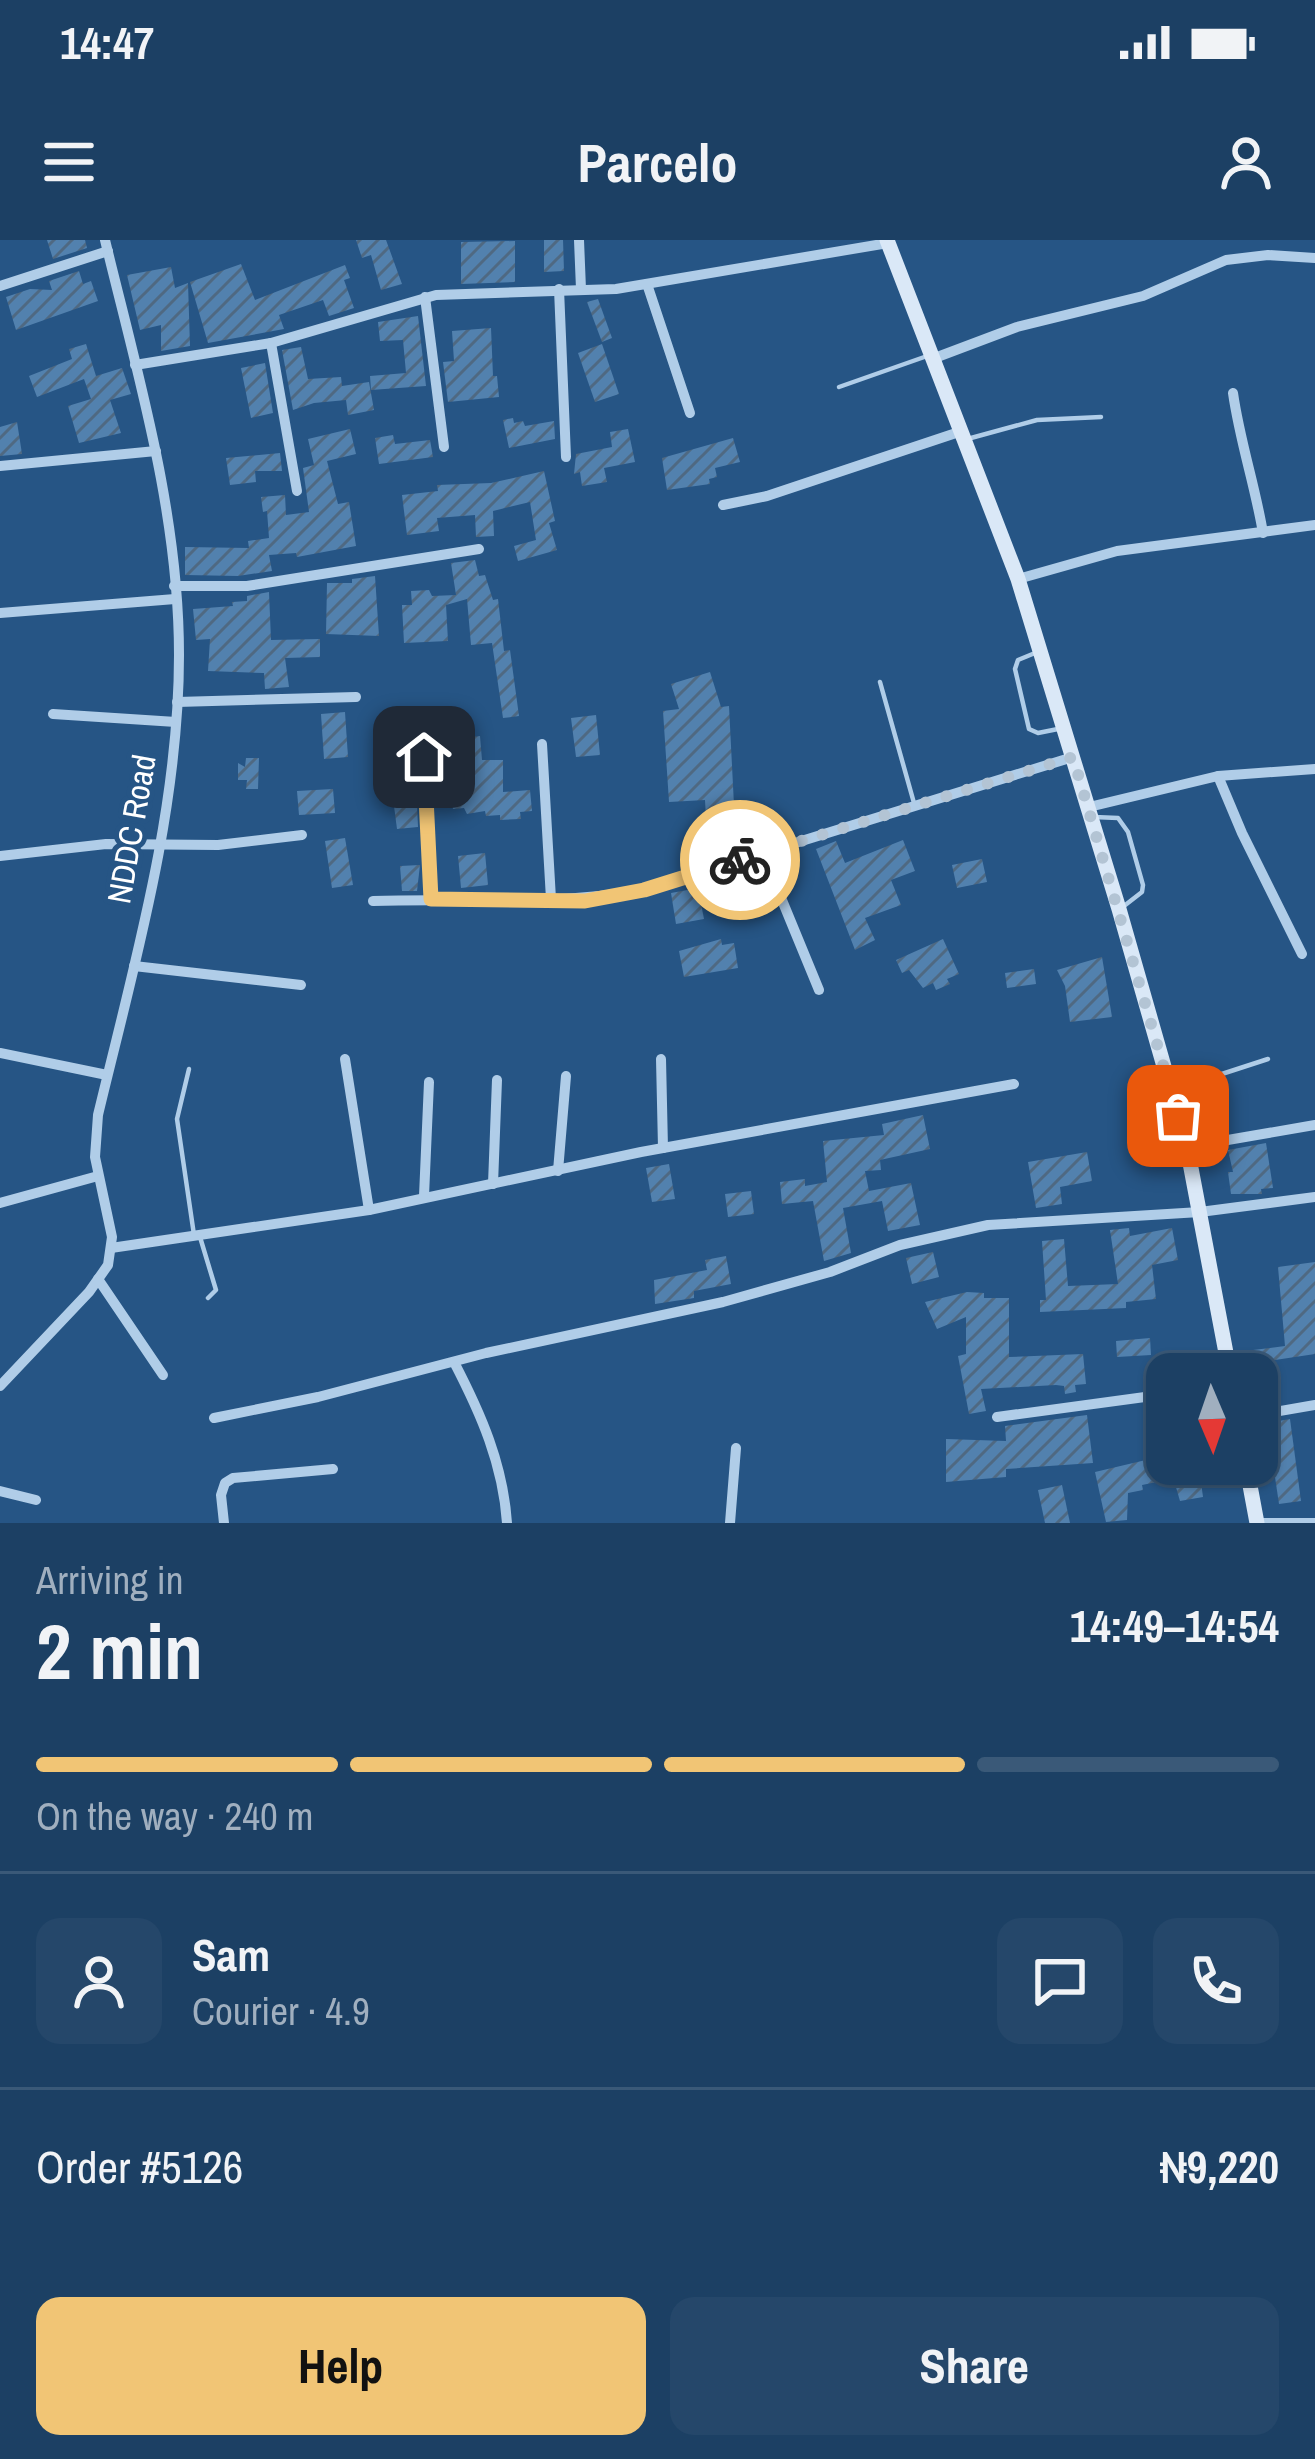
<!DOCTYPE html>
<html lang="en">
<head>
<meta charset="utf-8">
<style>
	body { margin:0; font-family:"Archivo Narrow",sans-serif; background:#25476a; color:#f1f3f6; height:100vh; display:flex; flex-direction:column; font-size:45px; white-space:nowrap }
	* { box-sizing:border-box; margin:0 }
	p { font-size:39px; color:#a0afbf }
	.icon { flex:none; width:66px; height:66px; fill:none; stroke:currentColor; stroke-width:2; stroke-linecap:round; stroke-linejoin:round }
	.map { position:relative; height:1283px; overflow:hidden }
	.details { display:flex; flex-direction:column; background:#1c4064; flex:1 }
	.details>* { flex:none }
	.needle { width:78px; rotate:178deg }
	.fabs { position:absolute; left:1146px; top:1113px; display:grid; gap:24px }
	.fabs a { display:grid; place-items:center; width:132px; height:132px; border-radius:24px; background:#1c4064; box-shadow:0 3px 9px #0004,0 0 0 3px #3a5978; font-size:60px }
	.pin { position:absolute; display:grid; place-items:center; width:102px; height:102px; color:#fff; margin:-51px; border-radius:24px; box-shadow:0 6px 18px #0006 }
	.courier { position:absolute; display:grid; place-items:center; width:120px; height:120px; margin:-60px; border:9px solid #f1c575; border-radius:50%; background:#fff; color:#222; box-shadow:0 3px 15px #0007 }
	.head em { font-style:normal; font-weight:700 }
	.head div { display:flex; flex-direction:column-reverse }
	.head { display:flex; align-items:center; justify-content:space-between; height:204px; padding:0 36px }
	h1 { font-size:78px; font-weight:700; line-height:90px }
	.bar { display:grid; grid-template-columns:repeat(4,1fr); gap:18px 12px; align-content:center; height:144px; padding:0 36px }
	.bar i { height:15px; border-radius:9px; background:#3a5978 }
	.bar .active { background:#f1c575 }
	.bar p { grid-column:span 4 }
	.line { display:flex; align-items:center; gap:30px; padding:0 36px; border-top:3px solid #3a5978 }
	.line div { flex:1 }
	.round { display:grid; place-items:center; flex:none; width:126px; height:126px; border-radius:24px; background:#25476a }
	.action { display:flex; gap:24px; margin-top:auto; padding:24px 36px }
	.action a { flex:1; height:138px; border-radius:24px; background:#f1c575; color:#111; font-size:48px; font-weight:700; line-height:138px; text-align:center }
	.action a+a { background:#25476a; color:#f1f3f6 }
	.status { display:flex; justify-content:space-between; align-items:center; height:84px; padding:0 60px; background:#1c4064; direction:ltr }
	.status svg { height:33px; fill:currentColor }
	header { display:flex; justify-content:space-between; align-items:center; height:156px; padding:0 36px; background:#1c4064; font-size:54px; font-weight:700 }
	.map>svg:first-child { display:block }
	.building { fill:url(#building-hatch) }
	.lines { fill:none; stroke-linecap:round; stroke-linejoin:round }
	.lane { stroke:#b0cde8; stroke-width:4.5 }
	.street { stroke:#b0cde8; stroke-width:10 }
	.secondary { stroke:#dae8f7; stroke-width:15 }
	.done { stroke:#b3c4d4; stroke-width:12; stroke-dasharray:0 21.6 }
	.route { stroke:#f1c575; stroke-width:15 }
	.labels { text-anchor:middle; stroke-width:10; stroke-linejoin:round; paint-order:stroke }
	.street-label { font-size:33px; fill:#fff; stroke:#265585 }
</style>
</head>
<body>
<div class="status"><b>14:47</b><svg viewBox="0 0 49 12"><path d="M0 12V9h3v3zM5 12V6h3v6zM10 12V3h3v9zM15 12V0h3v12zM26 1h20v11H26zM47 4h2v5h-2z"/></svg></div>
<header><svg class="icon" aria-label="menu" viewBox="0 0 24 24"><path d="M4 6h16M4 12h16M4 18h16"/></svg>Parcelo<svg class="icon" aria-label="person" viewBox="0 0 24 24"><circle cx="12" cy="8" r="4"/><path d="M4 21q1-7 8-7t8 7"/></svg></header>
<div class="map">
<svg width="1315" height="1283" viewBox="0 0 1315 1283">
	<defs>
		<pattern id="building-hatch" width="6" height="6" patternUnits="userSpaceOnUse" patternTransform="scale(3)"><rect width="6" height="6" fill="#5281ae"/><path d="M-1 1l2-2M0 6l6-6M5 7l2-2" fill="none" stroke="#4f6982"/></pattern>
	</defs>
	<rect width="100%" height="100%" fill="#265585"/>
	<!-- building -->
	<g class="building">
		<path d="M47,0H85L87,8L53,19Z"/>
		<path d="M356,0H386L402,44L381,50L371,15L362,18Z"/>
		<path d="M544,0H563L564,31L544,32Z"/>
		<path d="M515,1V42L461,44V2Z"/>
		<path d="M241,24L255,60L345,25L350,38L344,40L354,68L329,76L323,60L279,75L284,89L208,103L190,42Z"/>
		<path d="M171,27L175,48L188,43L190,106L161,111V85L140,90L127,35Z"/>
		<path d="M79,31L83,44L91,41L98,61L16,90L6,57L30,49L52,50L49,41Z"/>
		<path d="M598,59L612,98L602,102L587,62Z"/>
		<path d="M418,76L426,146L371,150L370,136L406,133L403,100L380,101L378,82Z"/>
		<path d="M491,88L493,136H497L499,157L448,162L443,122L454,121L452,91Z"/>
		<path d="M86,104L96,136L122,128L131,154L110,160L121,193L79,203L68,166L91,159L84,139L37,157L29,136L72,119L69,109Z"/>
		<path d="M602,104L619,154L595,162L578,113Z"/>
		<path d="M301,107L308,139L341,137L342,146L369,142L374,170L348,175L346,160L314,163L293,170L282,110Z"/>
		<path d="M265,123L273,173L251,178L241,128Z"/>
		<path d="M513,178L514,183L523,181L525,186L554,181L555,199L509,208L503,180Z"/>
		<path d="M17,182L22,214L0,216V187Z"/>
		<path d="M350,189L356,214L327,221L338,264L349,262L356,306L297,317L296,313L269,315L272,331L238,336L185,335V307L249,308L248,301L269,298L267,271L263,272L261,257L285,255L286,275L309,272L303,228L314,225L308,199Z"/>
		<path d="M628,189L635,222L604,228L607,242L582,246L580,232L574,234L576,214L612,207L610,192Z"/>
		<path d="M393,195L395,204L430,200L433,217L379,224L375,198Z"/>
		<path d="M733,198L740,222L715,228L717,237L709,239L710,244L667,250L662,218Z"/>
		<path d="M280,213L282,231H255L256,242L230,245L226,218Z"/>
		<path d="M544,231L555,281L549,283L557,310L518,321L514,306L536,300L530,262L493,271L494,296L476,297L475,275L437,278L439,291L407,295L402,255L438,251L437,245L491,243Z"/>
		<path d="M475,320L479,336L485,335L493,360L498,359L504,411L510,410L519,476L503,478L492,403L471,405L467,359L446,365L448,401L404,403L402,365H412L411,351L429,350L432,356L456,355L451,323Z"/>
		<path d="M375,336L379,396L326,394L327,343H352V339Z"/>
		<path d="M269,352L271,400L320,399V417L285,418L289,447L265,449L264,433L208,431L210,399L196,400L193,369L233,366L232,362L247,361V356Z"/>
		<path d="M710,432L721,467L729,466L736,605L716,606L715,595L707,596L705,560L669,562L663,471L679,469L671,444Z"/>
		<path d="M345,472L348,517L324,519L321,474Z"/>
		<path d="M596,475L600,515L576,517L571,478Z"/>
		<path d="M480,496L482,520H503V552L530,550L532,571L520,572L521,579L500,580V575L486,576L485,571L467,574L464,568L453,569L452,563L446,564L443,541L460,538L456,499Z"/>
		<path d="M246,518H259L258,549H246L247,540H238V523L245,527Z"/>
		<path d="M333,549L335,573L299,575L297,551Z"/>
		<path d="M417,564L418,587L397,589L394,566Z"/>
		<path d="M345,598L353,645L332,648L325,601Z"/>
		<path d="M903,600L915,631L891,640L901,665L865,678L875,700L855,710L816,609L836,601L845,623Z"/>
		<path d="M485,613L488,645L461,648L458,616Z"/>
		<path d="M982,619L987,642L957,648L952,625Z"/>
		<path d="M420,625L417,651H402L400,626Z"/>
		<path d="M698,648L704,679L676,684L671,653Z"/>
		<path d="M721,699L722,705L734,703L738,728L684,737L679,711Z"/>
		<path d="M943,699L959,734L947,739L950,744L936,750L933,743L923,748L909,730L902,733L896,720Z"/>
		<path d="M1102,717L1112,777L1070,782L1065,746L1057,730Z"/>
		<path d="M1034,729L1036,744L1007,748L1005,733Z"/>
		<path d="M923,875L930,909L880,920L881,930L865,931L869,951L911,943L920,985L888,991L882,961L843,968L851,1013L824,1021L813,961L782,964L780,942L805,939V946L827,942L823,901L884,895L882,884Z"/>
		<path d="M1266,903L1273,948L1261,949L1262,954H1231L1228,932H1233L1228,910Z"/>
		<path d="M1087,912L1092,941L1060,947L1062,964L1036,968L1028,922Z"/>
		<path d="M669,924L675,959L652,962L646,928Z"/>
		<path d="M751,951L754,974L728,977L725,954Z"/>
		<path d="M1129,988L1130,996L1172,988L1178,1020L1152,1025L1156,1059L1126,1062V1068L1040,1072V1060H1046L1042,1001L1064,999L1068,1046L1118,1044L1110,990Z"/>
		<path d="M933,1012L939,1037L912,1044L906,1018Z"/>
		<path d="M726,1016L731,1044L694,1051V1058L655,1064L654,1040L707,1030L705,1020Z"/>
		<path d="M1315,1022V1114L1255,1123L1253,1110L1285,1106L1278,1027Z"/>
		<path d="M967,1052L984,1053V1058H1009V1117L1083,1114L1086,1144L1075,1145L1076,1152L1065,1154L1064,1146L1056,1145L981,1149L986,1171L969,1174L958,1116L966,1114V1077L937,1089L925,1062Z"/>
		<path d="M1150,1098L1151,1115L1117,1117L1116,1101Z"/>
		<path d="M1087,1175L1093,1223L1006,1229V1237L946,1242V1199L1006,1201L1005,1186Z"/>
		<path d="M1290,1179L1301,1261L1279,1264L1267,1183Z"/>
		<path d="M1167,1215V1240L1142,1245L1143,1250L1128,1253L1127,1280L1106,1282L1095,1232Z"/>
		<path d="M1199,1227L1203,1257L1180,1261L1171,1230Z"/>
		<path d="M1062,1245L1070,1283H1045L1038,1250Z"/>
	</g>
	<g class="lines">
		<!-- lane -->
		<g class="lane">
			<path d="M839,147L930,115"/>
			<path d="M971,198L1037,180L1101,177"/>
			<path d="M1035,413L1018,420L1015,429L1029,489L1038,493L1058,489"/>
			<path d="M880,442L914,563"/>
			<path d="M1094,577L1118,578L1128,592L1143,645L1142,652L1124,666"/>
			<path d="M189,829L177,879L194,995"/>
			<path d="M1175,845H1188L1268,819"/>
			<path d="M200,997L216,1050L208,1058"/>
		</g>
		<!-- street -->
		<g class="street">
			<path d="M579,0L581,49"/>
			<path d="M647,44L690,173"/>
			<path d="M0,46L108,11"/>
			<path d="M559,49L566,217"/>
			<path d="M425,57L444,207"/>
			<path d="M271,103L297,251"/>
			<path d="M932,119L1017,87L1143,56L1226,20L1268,15L1315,18"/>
			<path d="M135,125L271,103L436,55L616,49L888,3"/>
			<path d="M1233,153C1240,202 1255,245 1263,293"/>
			<path d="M0,226L156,211"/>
			<path d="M723,265L767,256L959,192"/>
			<path d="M1018,339L1117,311L1315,285"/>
			<path d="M174,346H247L479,309"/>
			<path d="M0,373L175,359"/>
			<path d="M177,462L356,457"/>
			<path d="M53,474L176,482"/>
			<path d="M542,504L551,659"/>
			<path d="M424,517L431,659"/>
			<path d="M1218,536L1242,593L1302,714"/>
			<path d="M1089,567L1218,536L1315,529"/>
			<path d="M763,614L819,750"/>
			<path d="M0,616L106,604L218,605L302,595"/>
			<path d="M373,661C463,658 555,666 643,650L1073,517"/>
			<path d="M134,726L301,745"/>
			<path d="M0,813L107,835"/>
			<path d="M345,819L369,970"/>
			<path d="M661,819L663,908"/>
			<path d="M1187,907L1315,885"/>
			<path d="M558,931L566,836"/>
			<path d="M493,944L497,840"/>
			<path d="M424,956L429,842"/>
			<path d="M0,963L98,936"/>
			<path d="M111,1008L369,970L641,912L1014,844"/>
			<path d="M98,1039L163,1135"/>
			<path d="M454,1122C481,1174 503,1224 507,1283"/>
			<path d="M0,1146L89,1052L108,1025L112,997L95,917L98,875C134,725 179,571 179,415C179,273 138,136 105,0"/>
			<path d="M1257,1175L1315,1165"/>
			<path d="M997,1177L1167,1154"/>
			<path d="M214,1178L318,1157L486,1113L723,1062L830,1032L900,1005L988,985L1200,972L1315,957"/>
			<path d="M0,1251L36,1260"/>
			<path d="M224,1283L221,1255L225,1243L233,1238L333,1229"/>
			<path d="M730,1283L736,1208"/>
			<path d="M1255,1283H1314"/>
		</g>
		<!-- secondary -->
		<g class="secondary">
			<path d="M887,0L1018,339L1119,669L1187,907L1230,1134"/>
			<path d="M1246,1224L1257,1283"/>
		</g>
	</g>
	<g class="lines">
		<!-- done -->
		<path class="done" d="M740,620L1073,517L1178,876"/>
		<!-- route -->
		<path class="route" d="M424,517L431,659L585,661L644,650L740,620"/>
	</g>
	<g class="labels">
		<!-- street labels -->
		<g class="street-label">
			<text transform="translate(131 589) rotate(-80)" y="12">NDDC Road</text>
		</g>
	</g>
</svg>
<div class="fabs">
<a><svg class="needle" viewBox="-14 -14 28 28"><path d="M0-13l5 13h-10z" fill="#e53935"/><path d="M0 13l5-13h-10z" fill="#a0afbf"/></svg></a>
</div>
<div class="pin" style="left:1178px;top:876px;background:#ea580c"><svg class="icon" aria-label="bag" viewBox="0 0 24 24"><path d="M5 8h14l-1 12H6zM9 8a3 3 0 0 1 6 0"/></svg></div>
<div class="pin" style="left:424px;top:517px;background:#1f2937"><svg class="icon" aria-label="home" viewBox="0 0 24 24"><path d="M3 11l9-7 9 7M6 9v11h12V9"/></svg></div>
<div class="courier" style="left:740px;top:620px"><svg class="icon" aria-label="bike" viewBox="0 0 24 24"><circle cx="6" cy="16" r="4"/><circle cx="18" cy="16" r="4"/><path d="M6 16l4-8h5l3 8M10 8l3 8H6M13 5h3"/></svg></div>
</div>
<section class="details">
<div class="head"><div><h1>2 min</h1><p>Arriving in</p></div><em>14:49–14:54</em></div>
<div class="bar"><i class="active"></i><i class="active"></i><i class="active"></i><i></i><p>On the way · 240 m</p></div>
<div class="line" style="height:216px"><a class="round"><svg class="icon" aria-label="person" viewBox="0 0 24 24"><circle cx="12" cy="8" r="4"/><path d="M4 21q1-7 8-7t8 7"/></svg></a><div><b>Sam</b><p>Courier · 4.9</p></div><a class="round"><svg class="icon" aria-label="chat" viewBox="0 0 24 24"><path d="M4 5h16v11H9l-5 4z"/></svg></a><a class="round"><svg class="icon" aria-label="phone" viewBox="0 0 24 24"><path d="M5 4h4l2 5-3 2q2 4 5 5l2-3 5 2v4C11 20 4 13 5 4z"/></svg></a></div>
<div class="line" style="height:156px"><div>Order #5126</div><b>₦9,220</b></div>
<div class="action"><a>Help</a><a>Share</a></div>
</section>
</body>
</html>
